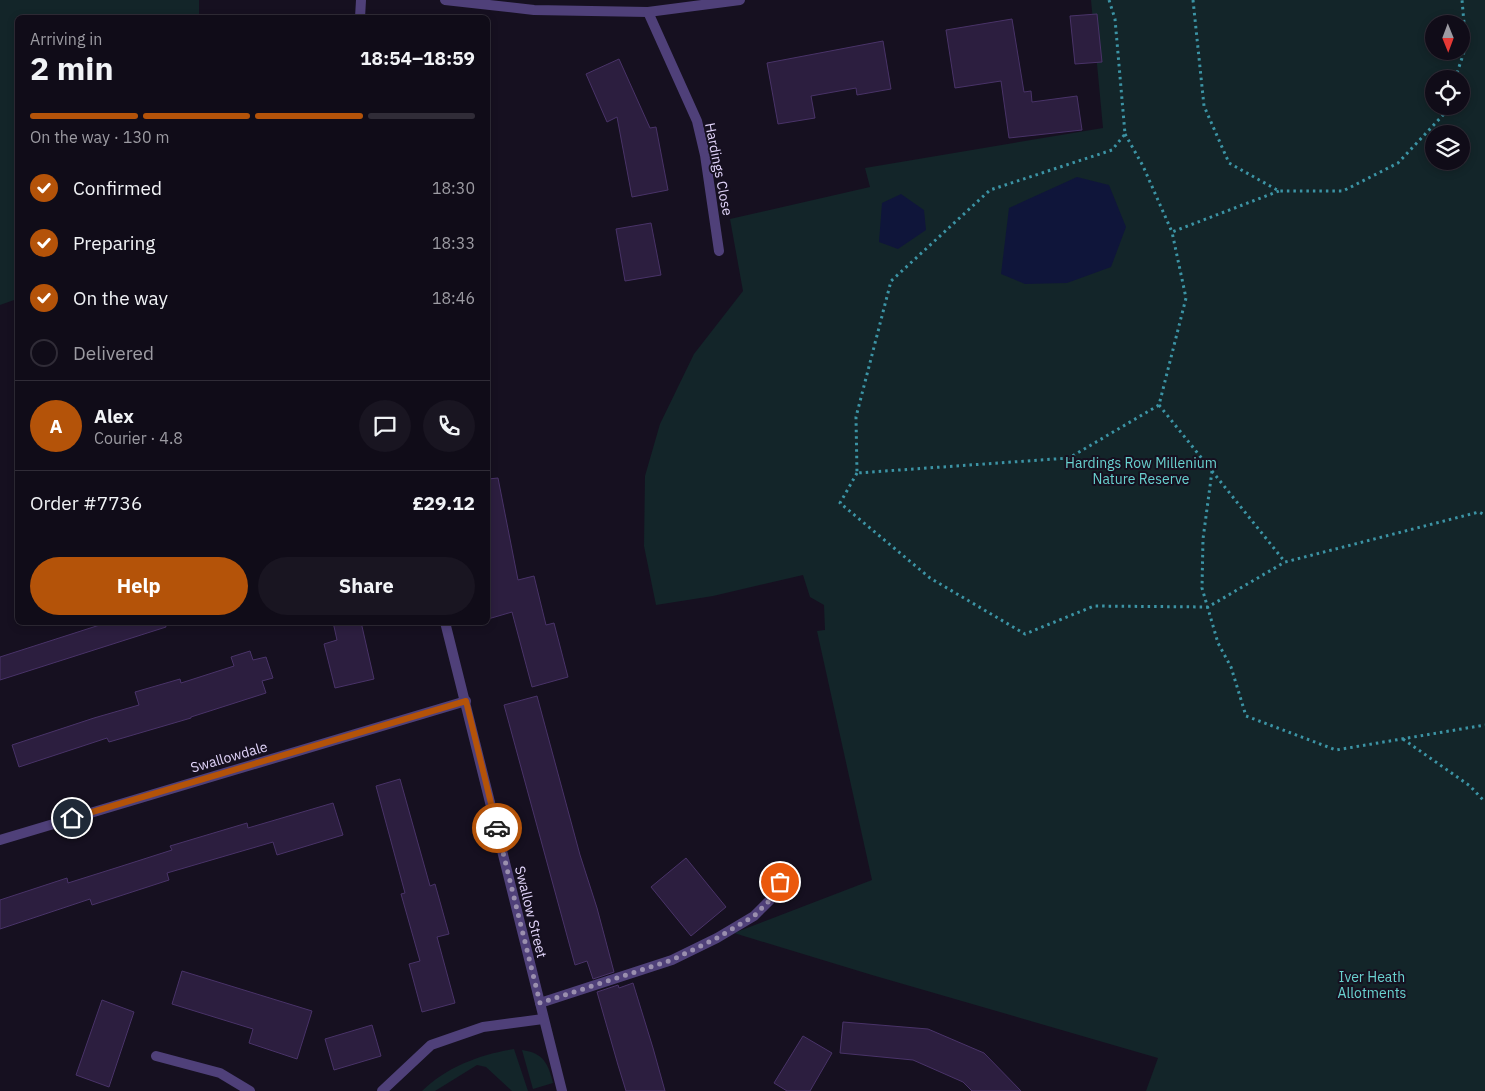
<!DOCTYPE html>
<html lang="en">
<head>
<meta charset="utf-8">
<style>
	body { margin:0; font-family:"IBM Plex Sans",sans-serif; background:#191521; color:#f1f3f6; height:100vh; display:flex; flex-direction:column; font-size:19px; white-space:nowrap }
	* { box-sizing:border-box; margin:0 }
	p { font-size:16px; color:#9c9ba2 }
	.icon { flex:none; width:28px; height:28px; fill:none; stroke:currentColor; stroke-width:2; stroke-linecap:round; stroke-linejoin:round }
	.map { position:relative; flex:1; overflow:hidden }
	.details { position:absolute; left:15px; top:15px; width:475px; height:610px; display:flex; flex-direction:column; background:#100c18; border-radius:8px; box-shadow:0 2px 8px #0003,0 0 0 1px #302c37 }
	.details>* { flex:none }
	.needle { width:32px; rotate:179deg }
	.fabs { position:absolute; left:1425px; top:15px; display:grid; gap:10px }
	.fabs a { display:grid; place-items:center; width:45px; height:45px; border-radius:50%; background:#100c18; box-shadow:0 2px 8px #0003,0 0 0 1px #302c37; font-size:25px }
	.pin { position:absolute; display:grid; place-items:center; width:42px; height:42px; color:#fff; margin:-21px; border:2px solid #fff; border-radius:50%; box-shadow:0 1px 5px #0007 }
	.courier { position:absolute; display:grid; place-items:center; width:50px; height:50px; margin:-25px; border:4px solid #b45309; border-radius:50%; background:#fff; color:#222; box-shadow:0 1px 6px #0007 }
	.overview em { font-style:normal; font-weight:800 }
	.overview div { display:flex; flex-direction:column-reverse }
	.overview { display:flex; align-items:center; justify-content:space-between; height:85px; padding:0 15px }
	h1 { font-size:32px; font-weight:800; line-height:38px }
	.bar { display:grid; grid-template-columns:repeat(4,1fr); gap:8px 5px; align-content:center; height:60px; padding:0 15px }
	.bar i { height:6px; border-radius:4px; background:#302c37 }
	.bar .current { background:#b45309 }
	.bar p { grid-column:span 4 }
	.line { display:flex; align-items:center; gap:12px; padding:0 15px; border-top:1px solid #302c37 }
	.line div { flex:1 }
	.round { display:grid; place-items:center; flex:none; width:52px; height:52px; border-radius:26px; background:#191521 }
	ol { padding:0 15px; list-style:none }
	li { display:flex; align-items:center; gap:15px; height:55px }
	li p { margin-inline-start:auto }
	li .icon { padding:5px; border-radius:50%; background:#b45309; color:#fff; stroke-width:4 }
	li:last-child { color:#9c9ba2 }
	li i { width:28px; height:28px; border:2px solid #302c37; border-radius:50% }
	.action { display:flex; gap:10px; margin-top:auto; padding:10px 15px }
	.action a { flex:1; height:58px; border-radius:30px; background:#b45309; color:#fff; font-size:20px; font-weight:800; line-height:58px; text-align:center }
	.action a+a { background:#191521; color:#f1f3f6 }
	.map>svg:first-child { display:block }
	.green { fill:#132529; fill-rule:evenodd }
	.water { fill:#0f153a }
	.building { fill:#2c1e3f; stroke:#493368 }
	.lines { fill:none; stroke-linecap:round; stroke-linejoin:round }
	.path { stroke:#3c94a5; stroke-width:3; stroke-dasharray:2.5 4; stroke-linecap:butt }
	.lane { stroke:#4f4079; stroke-width:10 }
	.street { stroke:#4f4079; stroke-width:10 }
	.done { stroke:#9a8fae; stroke-width:5; stroke-dasharray:0 9 }
	.route { stroke:#b45309; stroke-width:6 }
	.labels { text-anchor:middle; stroke-width:4; stroke-linejoin:round; paint-order:stroke }
	.street-label { font-size:14px; fill:#e1d4fa; stroke:#161020 }
	.park-label { font-size:14px; fill:#69d1cf; stroke:#161020 }
</style>
</head>
<body>
<div class="map">
<svg width="1485" height="1091" viewBox="0 0 1485 1091">
	<rect width="100%" height="100%" fill="#161020"/>
	<!-- green -->
	<g class="green">
		<path d="M0,0H199V17L18,18L17,299L0,305Z"/>
		<path d="M1091,0H1485V1091H1146L1158,1058L872,975L734,933L872,880L817,631L825,630L824,605L810,597L803,575L713,596L656,605L644,546L645,476L660,424L694,354L743,291L730,219L870,187L865,168L1103,128ZM1434,24H1461V51H1434ZM1434,79H1461V106H1434ZM1434,134H1461V161H1434Z"/>
		<path d="M514,1049L528,1091H512L486,1067L477,1065L435,1091H422C446,1067 481,1054 514,1049Z"/>
		<path d="M522,1050C544,1053 548,1064 553,1083L533,1089Z"/>
	</g>
	<!-- water -->
	<g class="water">
		<path d="M1077,177L1109,185L1126,227L1111,267L1067,283L1025,284L1001,274L1009,208Z"/>
		<path d="M901,194L924,210L926,230L898,249L879,242L882,203Z"/>
	</g>
	<!-- building -->
	<g class="building">
		<path d="M1097,14L1102,62L1075,64L1070,16Z"/>
		<path d="M1012,19L1024,92L1031,91L1032,102L1077,96L1082,130L1009,138L1001,81L955,88L946,30Z"/>
		<path d="M883,41L891,89L857,95L856,88L811,96L815,118L778,124L767,63Z"/>
		<path d="M619,59L650,128L656,127L668,190L632,197L617,117L607,122L586,74Z"/>
		<path d="M651,223L661,275L625,281L616,229Z"/>
		<path d="M498,478L518,580L534,576L546,625L554,623L568,677L532,687L512,612L488,619V479Z"/>
		<path d="M109,622H165L166,627L0,680V657Z"/>
		<path d="M333,622H361L374,679L335,688L324,644L337,640Z"/>
		<path d="M250,651L253,660L266,657L273,678L262,681L266,693L191,717V718L109,742L107,738L19,767L12,745L94,718L139,705L135,692L180,679L181,683L234,666L231,657Z"/>
		<path d="M537,696L580,855L597,908L614,972L593,979L587,961L575,965L504,705Z"/>
		<path d="M400,779L430,886L435,884L449,934L437,937L455,1003L422,1012L409,964L420,961L401,894L405,893L376,786Z"/>
		<path d="M333,803L343,835L277,855L273,842L167,873L169,880L92,905L90,899L0,929V900L67,878L68,883L122,866L172,850L170,846L247,823L248,828Z"/>
		<path d="M686,858L726,907L691,936L651,887Z"/>
		<path d="M182,971L312,1011L297,1059L249,1043L253,1029L172,1004Z"/>
		<path d="M633,983L653,1048L665,1091H626L618,1065L597,992L618,985L619,988Z"/>
		<path d="M102,1000L134,1012L109,1087L76,1075Z"/>
		<path d="M843,1022L928,1029L984,1053L1021,1091H972L963,1082L913,1060L840,1053Z"/>
		<path d="M372,1025L381,1056L334,1070L325,1039Z"/>
		<path d="M803,1036L832,1053L810,1091H787L774,1083Z"/>
	</g>
	<g class="lines">
		<!-- path -->
		<g class="path">
			<path d="M1109,0L1115,19L1125,134L1112,150L990,190L891,281L856,417L857,473L1069,458L1159,405L1186,298L1172,232L1279,191"/>
			<path d="M1193,0L1204,106L1229,163L1279,191H1343L1398,163L1444,114L1446,106"/>
			<path d="M1455,79L1466,46L1462,0"/>
			<path d="M1125,134L1143,166L1172,232"/>
			<path d="M1159,405L1285,562L1479,512L1485,515"/>
			<path d="M1212,471L1203,539L1202,588L1218,643L1231,667L1246,716L1336,750L1485,725"/>
			<path d="M857,473L840,503L930,578L1025,634L1094,606L1208,607L1285,562"/>
			<path d="M1403,739L1470,786L1485,802"/>
		</g>
		<!-- lane -->
		<path class="lane" d="M540,1003L672,960L717,938L754,916L772,898L780,882"/>
		<!-- street -->
		<g class="street">
			<path d="M445,0L534,10L648,12L740,0"/>
			<path d="M648,12L697,121L705,155L719,251"/>
			<path d="M360,18L361,0"/>
			<path d="M445,622L562,1091"/>
			<path d="M0,840L466,701"/>
			<path d="M156,1056L220,1073L250,1091"/>
			<path d="M382,1091L431,1045L483,1027L543,1019"/>
		</g>
	</g>
	<g class="lines">
		<!-- done -->
		<path class="done" d="M497,828L540,1003L672,960L717,938L754,916L772,898L780,882"/>
		<!-- route -->
		<path class="route" d="M72,818L466,701L497,828"/>
	</g>
	<g class="labels">
		<!-- street labels -->
		<g class="street-label">
			<text transform="translate(719 169) rotate(79)" y="5">Hardings Close</text>
			<text transform="translate(229 757) rotate(-16)" y="5">Swallowdale</text>
			<text transform="translate(531 912) rotate(76)" y="5">Swallow Street</text>
		</g>
		<!-- park labels -->
		<g class="park-label">
			<text x="1141" y="468">Hardings Row Millenium<tspan x="1141" dy="16">Nature Reserve</tspan></text>
			<text x="1372" y="982">Iver Heath<tspan x="1372" dy="16">Allotments</tspan></text>
		</g>
	</g>
</svg>
<div class="fabs">
<a><svg class="needle" viewBox="-14 -14 28 28"><path d="M0-13l5 13h-10z" fill="#e53935"/><path d="M0 13l5-13h-10z" fill="#9c9ba2"/></svg></a>
<a><svg class="icon" aria-label="locate" viewBox="0 0 24 24"><circle cx="12" cy="12" r="6"/><path d="M12 2v4M12 18v4M2 12h4M18 12h4"/></svg></a>
<a><svg class="icon" aria-label="layers" viewBox="0 0 24 24"><path d="M12 4l9 5-9 5-9-5zM3 14l9 5 9-5"/></svg></a>
</div>
<div class="pin" style="left:780px;top:882px;background:#ea580c"><svg class="icon" aria-label="bag" viewBox="0 0 24 24"><path d="M5 8h14l-1 12H6zM9 8a3 3 0 0 1 6 0"/></svg></div>
<div class="pin" style="left:72px;top:818px;background:#1f2937"><svg class="icon" aria-label="home" viewBox="0 0 24 24"><path d="M3 11l9-7 9 7M6 9v11h12V9"/></svg></div>
<div class="courier" style="left:497px;top:828px"><svg class="icon" aria-label="car" viewBox="0 0 24 24"><path d="M5 17H2v-5l4-1 3-4h7l3 4 3 1v5h-3M9 17h6M6 11h13"/><circle cx="7" cy="17" r="2"/><circle cx="17" cy="17" r="2"/></svg></div>
<section class="details">
<div class="overview"><div><h1>2 min</h1><p>Arriving in</p></div><em>18:54–18:59</em></div>
<div class="bar"><i class="current"></i><i class="current"></i><i class="current"></i><i></i><p>On the way · 130 m</p></div>
<ol>
<li><svg class="icon" aria-label="check" viewBox="0 0 24 24"><path d="M5 12l5 5 9-10"/></svg>Confirmed<p>18:30</p></li>
<li><svg class="icon" aria-label="check" viewBox="0 0 24 24"><path d="M5 12l5 5 9-10"/></svg>Preparing<p>18:33</p></li>
<li><svg class="icon" aria-label="check" viewBox="0 0 24 24"><path d="M5 12l5 5 9-10"/></svg>On the way<p>18:46</p></li>
<li><i></i>Delivered</li>
</ol>
<div class="line" style="height:90px"><b class="round" style="background:#b45309;color:#fff">A</b><div><b>Alex</b><p>Courier · 4.8</p></div><a class="round"><svg class="icon" aria-label="chat" viewBox="0 0 24 24"><path d="M4 5h16v11H9l-5 4z"/></svg></a><a class="round"><svg class="icon" aria-label="phone" viewBox="0 0 24 24"><path d="M5 4h4l2 5-3 2q2 4 5 5l2-3 5 2v4C11 20 4 13 5 4z"/></svg></a></div>
<div class="line" style="height:65px"><div>Order #7736</div><b>£29.12</b></div>
<div class="action"><a>Help</a><a>Share</a></div>
</section>
</div>
</body>
</html>
